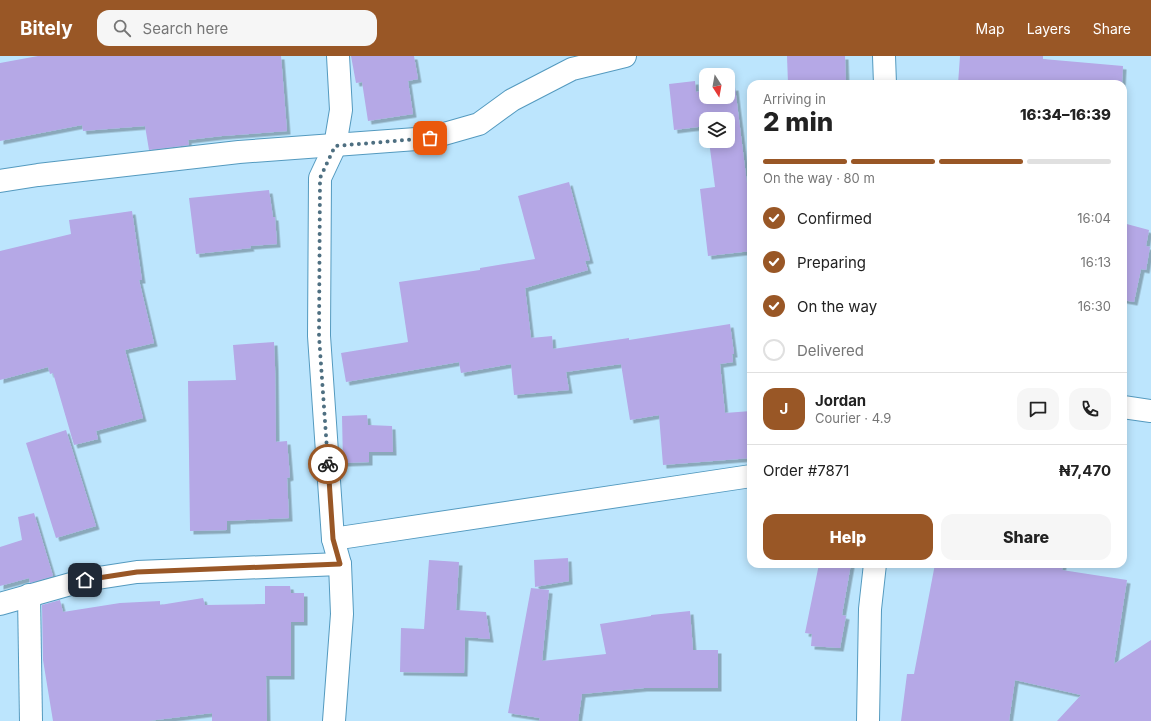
<!DOCTYPE html>
<html lang="en">
<head>
<meta charset="utf-8">
<style>
	body { margin:0; font-family:Inter,sans-serif; background:#f6f6f6; color:#222; height:100vh; display:flex; flex-direction:column; font-size:15px; white-space:nowrap }
	* { box-sizing:border-box; margin:0 }
	p { font-size:13px; color:#767676 }
	.icon { flex:none; width:22px; height:22px; fill:none; stroke:currentColor; stroke-width:2; stroke-linecap:round; stroke-linejoin:round }
	.map { position:relative; flex:1; overflow:hidden }
	.sheet { position:absolute; left:747px; top:24px; width:380px; height:488px; display:flex; flex-direction:column; background:#fff; border-radius:12px; box-shadow:0 2px 10px #0003 }
	.sheet>* { flex:none }
	.needle { width:26px; rotate:169deg }
	.tools { position:absolute; left:699px; top:12px; display:grid; gap:8px }
	.tools a { display:grid; place-items:center; width:36px; height:36px; border-radius:8px; background:#fff; box-shadow:0 2px 10px #0003; font-size:20px }
	.pin { position:absolute; display:grid; place-items:center; width:34px; height:34px; color:#fff; margin:-17px; border-radius:8px; box-shadow:0 2px 6px #0006 }
	.courier { position:absolute; display:grid; place-items:center; width:40px; height:40px; margin:-20px; border:3px solid #995726; border-radius:50%; background:#fff; color:#222; box-shadow:0 1px 5px #0007 }
	.head em { font-style:normal; font-weight:800 }
	.head div { display:flex; flex-direction:column-reverse }
	.head { display:flex; align-items:center; justify-content:space-between; height:68px; padding:0 16px }
	h1 { font-size:26px; font-weight:800; line-height:30px }
	.bar { display:grid; grid-template-columns:repeat(4,1fr); gap:6px 4px; align-content:center; height:48px; padding:0 16px }
	.bar i { height:5px; border-radius:3px; background:#e0e0e0 }
	.bar .current { background:#995726 }
	.bar p { grid-column:span 4 }
	.line { display:flex; align-items:center; gap:10px; padding:0 16px; border-top:1px solid #e0e0e0 }
	.line div { flex:1 }
	.round { display:grid; place-items:center; flex:none; width:42px; height:42px; border-radius:12px; background:#f6f6f6 }
	ol { padding:0 16px; list-style:none }
	li { display:flex; align-items:center; gap:12px; height:44px }
	li p { margin-inline-start:auto }
	li .icon { padding:4px; border-radius:50%; background:#995726; color:#fff; stroke-width:4 }
	li:last-child { color:#767676 }
	li i { width:22px; height:22px; border:2px solid #e0e0e0; border-radius:50% }
	.action { display:flex; gap:8px; margin-top:auto; padding:8px 16px }
	.action a { flex:1; height:46px; border-radius:12px; background:#995726; color:#fff; font-size:16px; font-weight:800; line-height:46px; text-align:center }
	.action a+a { background:#f6f6f6; color:#222 }
	header { display:flex; align-items:center; gap:24px; box-sizing:border-box; height:56px; padding:0 20px; background:#995726; color:#fff }
	header strong { font-size:19px }
	nav { display:flex; gap:22px; margin-inline-start:auto; font-size:14px }
	.search { width:280px; height:36px; background:#f6f6f6; display:flex; align-items:center; gap:10px; box-sizing:border-box; padding:0 14px; border-radius:12px; color:#767676; font-size:15px }
	.map>svg:first-child { display:block }
	.building { fill:#b5a8e6; filter:url(#shadow) }
	.lines { fill:none; stroke-linecap:round; stroke-linejoin:round }
	.street-casing { stroke:#549abf; stroke-width:24 }
	.street { stroke:#fff; stroke-width:22 }
	.done { stroke:#4e6f81; stroke-width:4; stroke-dasharray:0 7.2 }
	.route { stroke:#995726; stroke-width:5 }
</style>
</head>
<body>
<header>
<strong>Bitely</strong>
<div class="search"><svg class="icon" aria-label="search" viewBox="0 0 24 24"><circle cx="10" cy="10" r="6"/><path d="M15 15l6 6"/></svg>Search here</div>
<nav><a>Map</a><a>Layers</a><a>Share</a></nav>
</header>
<div class="map">
<svg width="1151" height="665" viewBox="0 0 1151 665">
	<defs>
		<filter id="shadow"><feDropShadow dx="3.5" dy="3.5" stdDeviation="0" flood-color="#0004"/></filter>
	</defs>
	<rect width="100%" height="100%" fill="#bce5fd"/>
	<!-- building -->
	<g class="building">
		<path d="M38,0H281L287,75L222,80L188,84L189,89L149,94L145,70L83,75L82,69L0,85V7Z"/>
		<path d="M351,0H414L418,23L408,25L413,58L368,65L362,26L356,27Z"/>
		<path d="M787,0H845L846,28H788Z"/>
		<path d="M960,0H1043V3L1123,10L1122,28H958Z"/>
		<path d="M695,25L696,36L706,34V41H728V32L735,31L747,128L751,127V195L708,200L700,133L715,131L709,85H728V63H706V70L674,74L669,28Z"/>
		<path d="M569,126L590,204L585,205L588,214L525,232L531,282L552,280L553,293L629,282V284L730,268L734,298H732L733,306L720,308L725,357L751,355V402L663,409L659,359L630,364L621,308L566,316L569,334L514,339L511,308L461,317L459,306L346,326L341,297L408,286L399,226L480,214V212L535,203L518,140Z"/>
		<path d="M269,134L273,161H275L277,188L250,190L251,192L196,198L189,142Z"/>
		<path d="M132,155L142,224H139L154,287L125,294L143,362L96,375L98,383L74,389L53,317L50,318L48,311L0,324V195L71,178L69,164Z"/>
		<path d="M1123,167L1149,174L1146,190L1150,191L1146,214L1141,213L1134,246L1123,244Z"/>
		<path d="M274,286L275,310L276,386L287,385L290,421L287,422L289,462L227,465V474L190,475L188,325L236,324L233,289Z"/>
		<path d="M367,359L368,369L392,370L393,396H369V406L343,407L342,360Z"/>
		<path d="M66,374L96,470L56,482L26,387Z"/>
		<path d="M34,457L53,520L30,527L29,522L0,530V491L22,484L18,461Z"/>
		<path d="M568,502L569,525L535,531L534,504Z"/>
		<path d="M429,504L459,506L456,554L486,556L490,583L465,581L464,617L400,616L401,572L424,573Z"/>
		<path d="M819,508H851L842,559L846,560L840,592L811,590L812,578L805,577Z"/>
		<path d="M935,508H1063L1062,514L1127,524L1114,608L1151,584V665H1057L1081,639L1015,624L1009,665H901L907,618H914Z"/>
		<path d="M265,530H290L291,537H304V566H291V620H266L267,665H212V657L148,665H53L43,604L42,549L60,544L63,556L120,547L160,545V549L203,542L205,549L265,548Z"/>
		<path d="M531,532L549,534L542,605L606,598L600,568L651,560V559L690,555L693,594H718V632H644L582,638L578,665H539L540,662L508,657Z"/>
	</g>
	<g class="lines">
		<defs>
			<g id="street">
				<path d="M884,0L885,28"/>
				<path d="M0,125L38,119L239,96L430,82L479,68L512,44L572,13L625,0"/>
				<path d="M1123,351L1151,355"/>
				<path d="M333,483L751,420"/>
				<path d="M29,539L31,665"/>
				<path d="M0,548L85,524L137,516L340,508"/>
				<path d="M334,665L342,558L340,508L333,483L319,280L320,122L335,90L341,54L338,0"/>
				<path d="M868,665L870,553L875,508"/>
			</g>
		</defs>
		<!-- street casing -->
		<use href="#street" class="street-casing"/>
		<!-- street -->
		<use href="#street" class="street"/>
	</g>
	<g class="lines">
		<!-- done -->
		<path class="done" d="M328,408L319,280L320,122L335,90L430,82"/>
		<!-- route -->
		<path class="route" d="M85,524L137,516L340,508L333,483L328,408"/>
	</g>
</svg>
<div class="tools">
<a><svg class="needle" viewBox="-14 -14 28 28"><path d="M0-13l5 13h-10z" fill="#e53935"/><path d="M0 13l5-13h-10z" fill="#767676"/></svg></a>
<a><svg class="icon" aria-label="layers" viewBox="0 0 24 24"><path d="M12 4l9 5-9 5-9-5zM3 14l9 5 9-5"/></svg></a>
</div>
<div class="pin" style="left:430px;top:82px;background:#ea580c"><svg class="icon" aria-label="bag" viewBox="0 0 24 24"><path d="M5 8h14l-1 12H6zM9 8a3 3 0 0 1 6 0"/></svg></div>
<div class="pin" style="left:85px;top:524px;background:#1f2937"><svg class="icon" aria-label="home" viewBox="0 0 24 24"><path d="M3 11l9-7 9 7M6 9v11h12V9"/></svg></div>
<div class="courier" style="left:328px;top:408px"><svg class="icon" aria-label="bike" viewBox="0 0 24 24"><circle cx="6" cy="16" r="4"/><circle cx="18" cy="16" r="4"/><path d="M6 16l4-8h5l3 8M10 8l3 8H6M13 5h3"/></svg></div>
<section class="sheet">
<div class="head"><div><h1>2 min</h1><p>Arriving in</p></div><em>16:34–16:39</em></div>
<div class="bar"><i class="current"></i><i class="current"></i><i class="current"></i><i></i><p>On the way · 80 m</p></div>
<ol>
<li><svg class="icon" aria-label="check" viewBox="0 0 24 24"><path d="M5 12l5 5 9-10"/></svg>Confirmed<p>16:04</p></li>
<li><svg class="icon" aria-label="check" viewBox="0 0 24 24"><path d="M5 12l5 5 9-10"/></svg>Preparing<p>16:13</p></li>
<li><svg class="icon" aria-label="check" viewBox="0 0 24 24"><path d="M5 12l5 5 9-10"/></svg>On the way<p>16:30</p></li>
<li><i></i>Delivered</li>
</ol>
<div class="line" style="height:72px"><b class="round" style="background:#995726;color:#fff">J</b><div><b>Jordan</b><p>Courier · 4.9</p></div><a class="round"><svg class="icon" aria-label="chat" viewBox="0 0 24 24"><path d="M4 5h16v11H9l-5 4z"/></svg></a><a class="round"><svg class="icon" aria-label="phone" viewBox="0 0 24 24"><path d="M5 4h4l2 5-3 2q2 4 5 5l2-3 5 2v4C11 20 4 13 5 4z"/></svg></a></div>
<div class="line" style="height:52px"><div>Order #7871</div><b>₦7,470</b></div>
<div class="action"><a>Help</a><a>Share</a></div>
</section>
</div>
</body>
</html>
